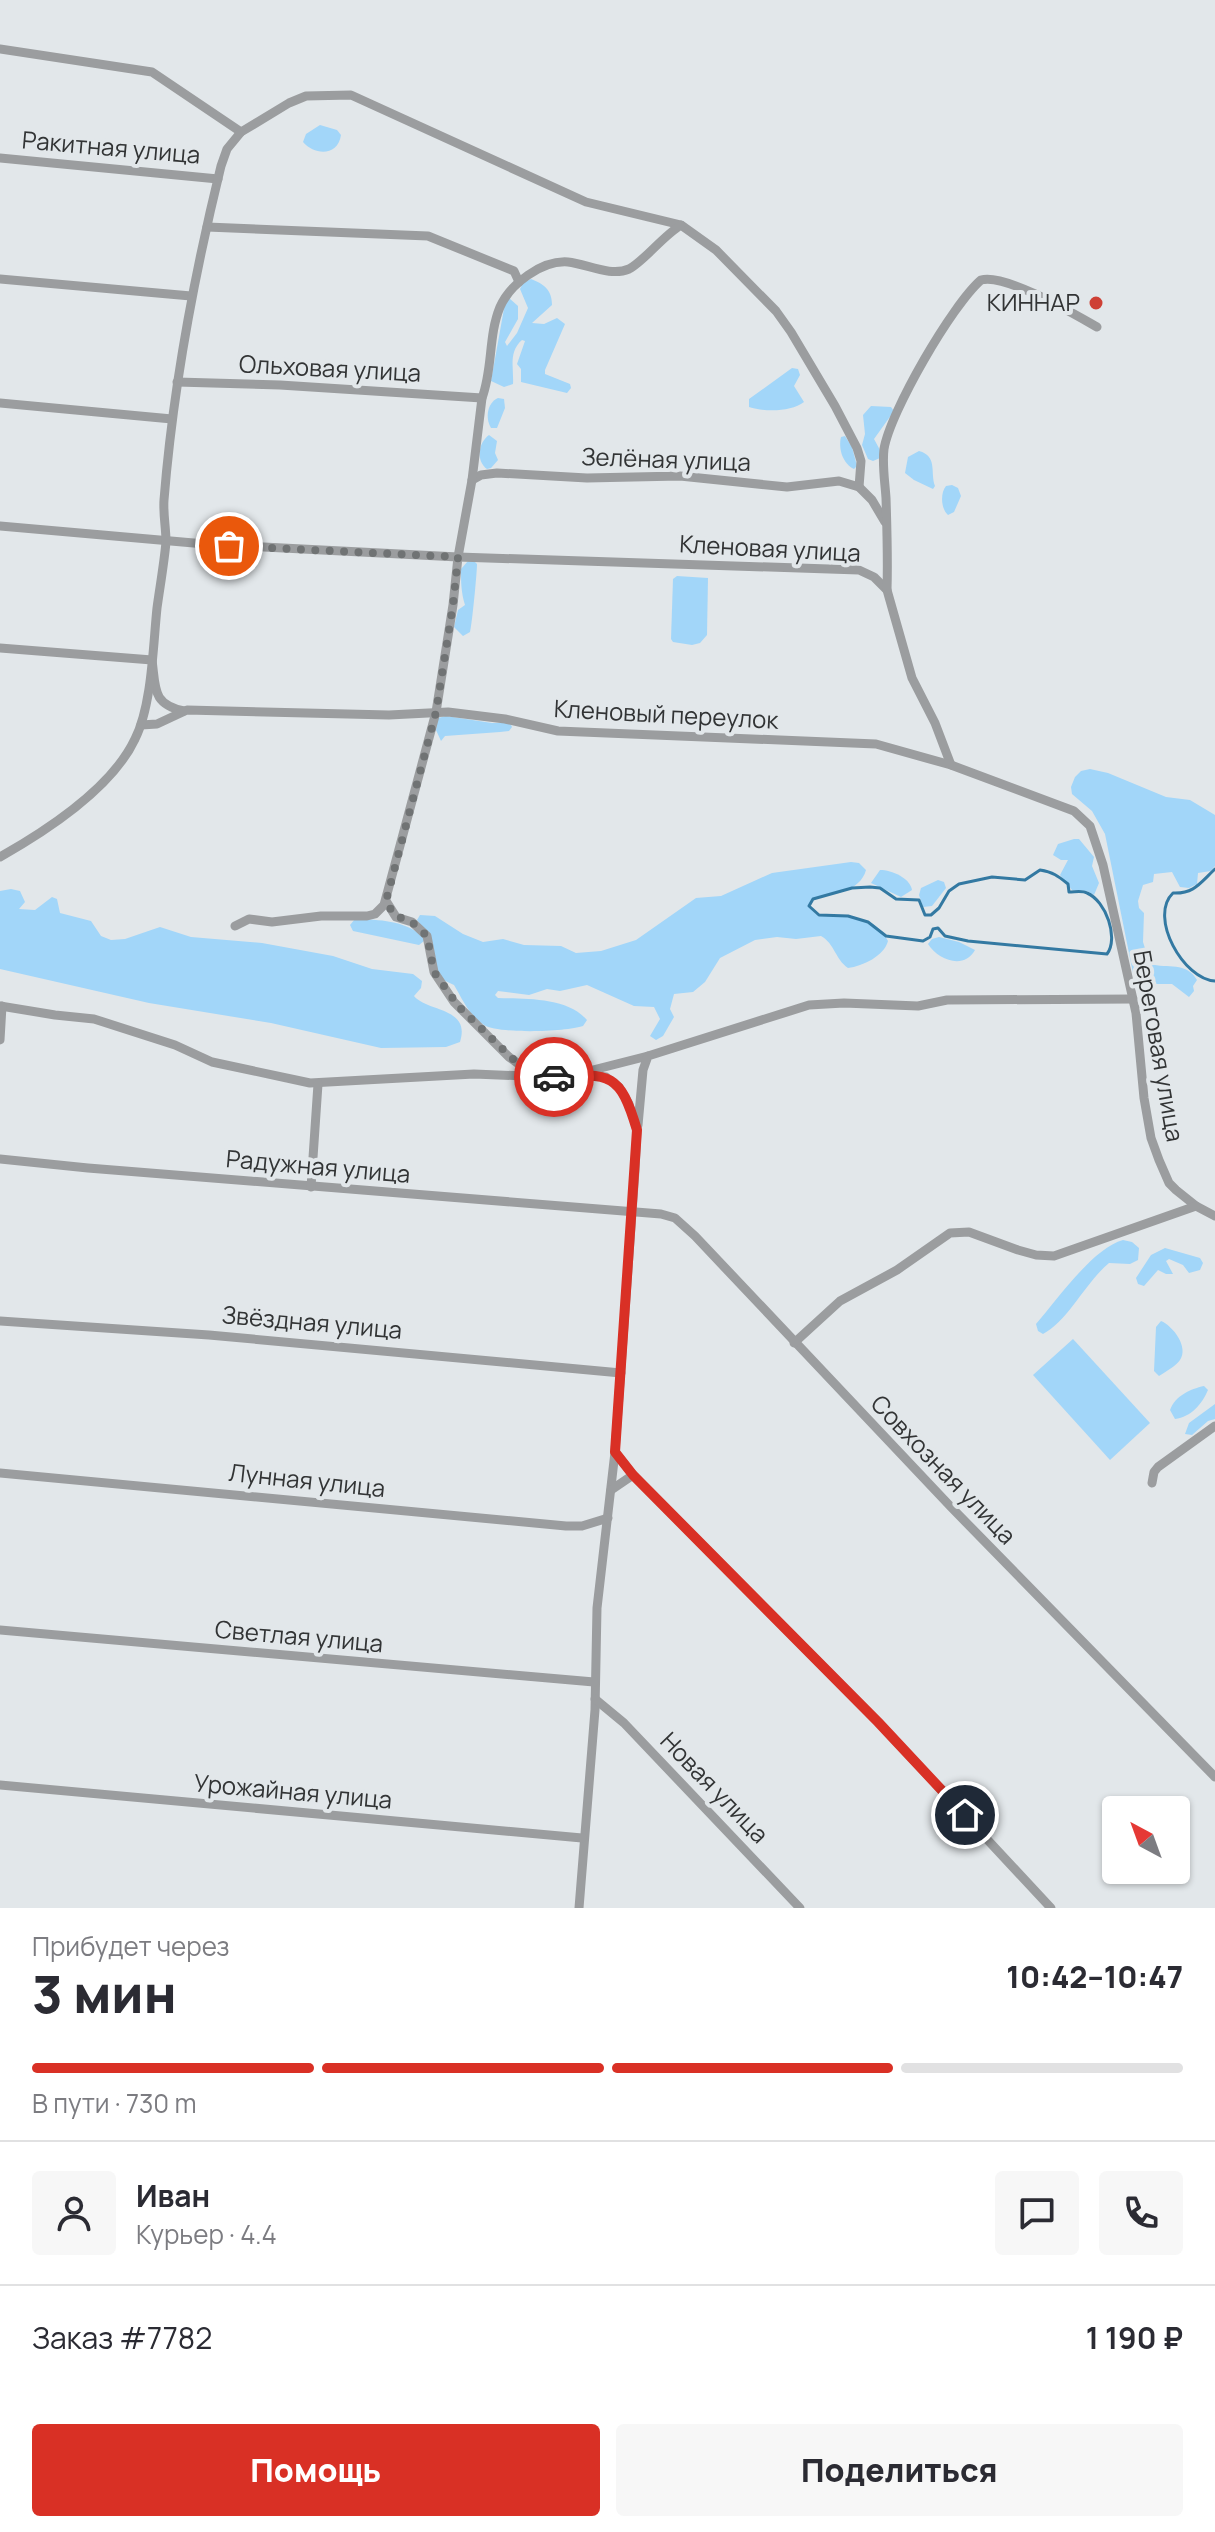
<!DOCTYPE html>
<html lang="ru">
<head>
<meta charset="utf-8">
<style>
	body { margin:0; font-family:Manrope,sans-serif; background:#f7f7f7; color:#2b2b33; height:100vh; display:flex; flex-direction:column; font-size:30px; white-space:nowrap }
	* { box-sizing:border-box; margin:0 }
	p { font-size:26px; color:#7c7c81 }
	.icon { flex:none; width:44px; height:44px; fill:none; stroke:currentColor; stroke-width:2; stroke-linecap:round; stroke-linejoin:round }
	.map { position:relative; height:1908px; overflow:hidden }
	.drawer { display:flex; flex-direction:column; background:#fff; flex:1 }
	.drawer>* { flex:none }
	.needle { width:52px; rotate:319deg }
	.buttons { position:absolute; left:1102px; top:1796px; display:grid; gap:16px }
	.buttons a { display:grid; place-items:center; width:88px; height:88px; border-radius:8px; background:#fff; box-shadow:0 2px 6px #0004; font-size:40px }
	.pin { position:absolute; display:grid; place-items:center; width:68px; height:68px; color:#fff; margin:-34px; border:4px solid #fff; border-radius:50%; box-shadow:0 2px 8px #0007 }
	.courier { position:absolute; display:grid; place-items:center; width:80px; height:80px; margin:-40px; border:6px solid #d93025; border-radius:50%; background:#fff; color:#222; box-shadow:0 2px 10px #0007 }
	.head em { font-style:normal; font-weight:800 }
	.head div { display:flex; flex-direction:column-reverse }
	.head { display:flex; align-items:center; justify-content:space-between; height:136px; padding:0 32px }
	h1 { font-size:52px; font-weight:800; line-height:60px }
	.bar { display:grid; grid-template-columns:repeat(4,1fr); gap:12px 8px; align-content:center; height:96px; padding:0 32px }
	.bar i { height:10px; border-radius:6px; background:#e1e1e2 }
	.bar .on { background:#d93025 }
	.bar p { grid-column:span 4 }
	.line { display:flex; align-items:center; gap:20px; padding:0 32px; border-top:2px solid #e1e1e2 }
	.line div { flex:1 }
	.round { display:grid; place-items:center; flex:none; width:84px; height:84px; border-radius:8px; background:#f7f7f7 }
	.button { display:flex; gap:16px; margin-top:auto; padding:16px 32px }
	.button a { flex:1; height:92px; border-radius:8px; background:#d93025; color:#fff; font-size:32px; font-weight:800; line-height:92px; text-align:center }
	.button a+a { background:#f7f7f7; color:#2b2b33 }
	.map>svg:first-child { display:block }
	.green { fill:#a2d6f9 }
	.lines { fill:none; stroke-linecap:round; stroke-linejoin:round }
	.stream { stroke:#3379a2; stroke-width:3 }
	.minor { stroke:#9b9d9f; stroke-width:9 }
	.done { stroke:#707374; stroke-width:8; stroke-dasharray:0 14.4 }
	.route { stroke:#d93025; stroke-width:10 }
	.poi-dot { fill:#ce4035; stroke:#e2e7ea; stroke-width:3 }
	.labels { text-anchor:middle; stroke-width:8; stroke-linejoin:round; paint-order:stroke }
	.street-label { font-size:24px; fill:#323435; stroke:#e2e7ea }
	.poi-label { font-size:24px; fill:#323435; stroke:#e2e7ea; text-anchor:end }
</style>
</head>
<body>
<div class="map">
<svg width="1215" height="1908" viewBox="0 0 1215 1908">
	<rect width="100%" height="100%" fill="#e2e7ea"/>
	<!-- green -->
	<g class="green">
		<path d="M320,125L337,130L341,135C338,156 315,156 303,142L306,134Z"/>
		<path d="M531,279C544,284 552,290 552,305L532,323L544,324L557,318L565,324L545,370V374L570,384L571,388L567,393L521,382V369L517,364L525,341L522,340C508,352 514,369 513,384L504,387L491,381L505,303L509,298L518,306V319L505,342L507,346L517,333L528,308L520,289L523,283Z"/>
		<path d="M792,368L798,369L800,375L794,386L804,402C791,412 765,412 749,407V399Z"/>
		<path d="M498,398L504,399L505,408L497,428H491C485,418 487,403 498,398Z"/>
		<path d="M871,406L891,407L894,411L874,439L880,450V458L873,461L868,459L862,445L865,434L863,415Z"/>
		<path d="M489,435L497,441L495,453L498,460L491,468L487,469C476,461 478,443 489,435Z"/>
		<path d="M845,436L852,447L857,466L854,469C843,464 838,449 841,437Z"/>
		<path d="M919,451C938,456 930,473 935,486L933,489L914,480L905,473L908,457Z"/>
		<path d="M952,485L958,488L961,496L954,512L948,515C941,509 940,493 946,486Z"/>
		<path d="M468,561H474L477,564C477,573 472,625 470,632L463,636L454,627L458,610L465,605C461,592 461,582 461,569Z"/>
		<path d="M677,576L708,578L707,635L700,643L692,645L673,642L671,639L673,579Z"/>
		<path d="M446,716L492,723H510L512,727L509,731L500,732L445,736L441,741L436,730L438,718Z"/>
		<path d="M1090,769L1108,773L1166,797L1190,800L1215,815V866L1211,871L1198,873L1197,884L1189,888L1180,887L1172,872L1154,874L1153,882L1143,885L1138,901L1139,908L1144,913L1143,942L1150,964C1168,969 1186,961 1197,980L1193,986L1194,991L1189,997L1172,984H1141L1133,973L1105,834L1092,811L1072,794L1071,787L1075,777L1081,771Z"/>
		<path d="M1074,839H1079L1094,857L1092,866L1099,883L1094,895L1087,891L1072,890L1060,875L1068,860H1061L1053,855L1058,844Z"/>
		<path d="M851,862L859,863L866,870C860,892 833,894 813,899L809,906L816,914C841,919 873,911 888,941C884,956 863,966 848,968C835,959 835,944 821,936L796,939L777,937L755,940L720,958L705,982L693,992L674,994L670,1009L674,1017L663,1036L656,1040L650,1036L660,1019L654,1007L634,1006L587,985L560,991L547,989L529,995L498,991L495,995L498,998C526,999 567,997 587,1020L583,1026C566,1032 498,1034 484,1025C468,1014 463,1000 454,985L439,978L423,928L417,920L420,915L435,916L463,934L483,942L503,939L524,945L561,946L576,953L601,951L636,940L696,898L721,896L772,873Z"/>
		<path d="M880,870C892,870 910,878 912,890L901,897L871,883Z"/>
		<path d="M938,880L944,882L946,888L932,906L923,907L919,895L921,888Z"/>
		<path d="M11,889L20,891L25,902L19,909L35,910L52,897L57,899L60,913L91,921L101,936L111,940L125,939L160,927L191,937L262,943L333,956L372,969L413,974L422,981L421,988L414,996C427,1012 471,1007 460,1042L446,1047L381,1048L271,1023L149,1003L0,969V891Z"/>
		<path d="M355,919C381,920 402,920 423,936L424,941L419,945L353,931L350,925Z"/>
		<path d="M939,937L959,942L975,950C964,970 938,960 928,944L932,939Z"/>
		<path d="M1123,1240L1132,1242L1139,1248L1138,1260L1130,1264L1109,1263C1085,1283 1068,1321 1043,1334L1038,1331L1036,1324C1057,1300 1093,1248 1123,1240Z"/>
		<path d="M1165,1248L1200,1258L1203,1263L1200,1270L1189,1273L1183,1265L1169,1259L1166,1261L1173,1274H1166L1158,1270L1144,1286L1138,1284L1136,1278L1151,1255Z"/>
		<path d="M1161,1321C1173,1326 1189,1347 1180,1360C1176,1366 1165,1372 1159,1376L1154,1371L1156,1327Z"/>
		<path d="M1073,1339L1150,1423L1110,1460L1033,1375Z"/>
		<path d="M1204,1386L1208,1390C1202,1404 1191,1417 1175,1419L1170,1410C1175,1396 1190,1389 1204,1386Z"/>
		<path d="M1215,1404V1419L1208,1421L1192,1435L1185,1434L1189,1423Z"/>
	</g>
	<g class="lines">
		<!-- stream -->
		<g class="stream">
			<path d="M1215,869C1200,883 1194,894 1173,893C1148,917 1184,980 1215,981"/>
			<path d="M1040,870C1053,872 1058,876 1068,884L1069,892C1075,892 1082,890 1087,893C1106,901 1119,938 1107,954L968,941L945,936L938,928L933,929L930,937L923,941L886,936L868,922L848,916L819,915L809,906L813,899L852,888L870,887L880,888L896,899L919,900L925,915H931L939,908L949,891L959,884L992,877L1025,880Z"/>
		</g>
		<!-- minor -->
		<g class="minor">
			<path d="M0,49L152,72L241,132"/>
			<path d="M0,158L218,179"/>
			<path d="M207,227L428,236L514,271L519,282"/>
			<path d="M0,279L191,296"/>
			<path d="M177,382L280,385L482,398"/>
			<path d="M0,403L172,419"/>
			<path d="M472,480L481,475L497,473L587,478L680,476L787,487L839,481L859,487L872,500L885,522"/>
			<path d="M0,526L205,544L458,557L859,570L874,577L887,590L912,678L935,723L951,765"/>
			<path d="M887,590C888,559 887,529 886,498C885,482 882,465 884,449C890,412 952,305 981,280C1005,273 1074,314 1097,327"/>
			<path d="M0,648L152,660C156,689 152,704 184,711"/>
			<path d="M141,725L157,724L187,710L389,715L448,712L505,719L558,731L876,744L951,765L1074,811L1090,826L1103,865L1136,1013L1144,1098L1151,1138L1159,1160L1169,1183L1176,1190L1196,1206L1215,1216"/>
			<path d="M0,857C46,831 112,788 135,739C152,705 153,646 157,608C160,586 164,564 166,542C166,528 163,514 164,500C173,387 194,276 221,166L227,149L241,132L289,103L306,96L351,95L586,202L681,225L716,250L776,311L791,332L835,406L857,448L861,461L859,487"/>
			<path d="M386,901L396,917L412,922L427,936L434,972L454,1002L509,1057L535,1076"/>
			<path d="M235,926L249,919L272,922L321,916H367L375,914L384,905L436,712L453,605L458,557L472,480L482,398C493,369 488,336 500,307C510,284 542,260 568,262C587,264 610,277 629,269C643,262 663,236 681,225"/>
			<path d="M0,1006L55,1015L94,1019L175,1045L212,1062L310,1083L474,1074L552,1077L581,1074L606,1077L619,1087L629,1104L637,1130L635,1170L615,1452L597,1608L595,1710L579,1908"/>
			<path d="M0,1040L2,1006"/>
			<path d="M585,1072L648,1056"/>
			<path d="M638,1125L643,1070L648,1056L809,1005L844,1003L918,1006L947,1000L1133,999"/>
			<path d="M0,1159L88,1168L661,1214L675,1218L695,1236L951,1507L1215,1777"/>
			<path d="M311,1187L318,1084"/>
			<path d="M0,1321L209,1335L621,1373"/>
			<path d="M794,1343L840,1301L897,1270L950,1233L969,1232L1018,1250L1036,1255L1054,1256L1196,1206"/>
			<path d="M615,1452L633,1475L878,1722L1051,1908"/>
			<path d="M0,1473L566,1526H582L608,1518"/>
			<path d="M1152,1483L1154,1472L1158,1467L1215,1426"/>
			<path d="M611,1490L633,1475"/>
			<path d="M0,1630L594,1682"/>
			<path d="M595,1699L624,1723L800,1908"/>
			<path d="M0,1785L582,1838"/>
		</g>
	</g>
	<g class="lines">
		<!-- done -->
		<path class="done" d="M229,546L458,557L453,605L436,712L386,901L394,915L412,922L427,936L434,972L459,1007L518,1064L537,1077H554"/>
		<!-- route -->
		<path class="route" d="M554,1077C611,1073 620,1073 637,1130L615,1452L633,1475L878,1722L965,1815"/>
	</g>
	<!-- markers -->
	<circle class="poi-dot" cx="1096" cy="303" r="8"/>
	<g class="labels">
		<!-- street labels -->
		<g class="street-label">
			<text transform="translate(111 148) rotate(5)" y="8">Ракитная улица</text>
			<text transform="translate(330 369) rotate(3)" y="8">Ольховая улица</text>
			<text transform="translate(666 460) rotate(2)" y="8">Зелёная улица</text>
			<text transform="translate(770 549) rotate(3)" y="8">Кленовая улица</text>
			<text transform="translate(666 715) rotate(3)" y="8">Кленовый переулок</text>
			<text transform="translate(1158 1046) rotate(80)" y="8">Береговая улица</text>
			<text transform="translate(318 1167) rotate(5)" y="8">Радужная улица</text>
			<text transform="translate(312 1323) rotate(5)" y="8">Звёздная улица</text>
			<text transform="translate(943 1470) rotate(46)" y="8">Совхозная улица</text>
			<text transform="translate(307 1481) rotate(6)" y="8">Лунная улица</text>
			<text transform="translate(299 1637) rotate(5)" y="8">Светлая улица</text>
			<text transform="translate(714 1788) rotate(46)" y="8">Новая улица</text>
			<text transform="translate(293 1792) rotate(5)" y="8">Урожайная улица</text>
		</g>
		<!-- poi labels -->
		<g class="poi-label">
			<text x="1080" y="311">КИННАР</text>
		</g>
	</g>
</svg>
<div class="buttons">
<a><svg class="needle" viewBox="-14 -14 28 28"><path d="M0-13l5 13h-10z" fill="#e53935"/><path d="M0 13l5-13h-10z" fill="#7c7c81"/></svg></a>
</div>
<div class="pin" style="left:229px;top:546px;background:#ea580c"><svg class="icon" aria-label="bag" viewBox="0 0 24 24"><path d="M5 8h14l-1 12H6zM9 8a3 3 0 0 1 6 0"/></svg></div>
<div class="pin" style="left:965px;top:1815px;background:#1f2937"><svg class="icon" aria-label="home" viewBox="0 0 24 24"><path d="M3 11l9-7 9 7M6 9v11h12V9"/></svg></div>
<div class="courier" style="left:554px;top:1077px"><svg class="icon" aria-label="car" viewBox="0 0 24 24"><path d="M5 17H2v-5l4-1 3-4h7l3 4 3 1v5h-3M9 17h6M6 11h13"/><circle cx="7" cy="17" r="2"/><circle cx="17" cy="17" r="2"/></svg></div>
</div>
<section class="drawer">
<div class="head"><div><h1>3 мин</h1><p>Прибудет через</p></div><em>10:42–10:47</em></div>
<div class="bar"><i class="on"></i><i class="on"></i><i class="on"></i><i></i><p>В пути · 730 m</p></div>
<div class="line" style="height:144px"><a class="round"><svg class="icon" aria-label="person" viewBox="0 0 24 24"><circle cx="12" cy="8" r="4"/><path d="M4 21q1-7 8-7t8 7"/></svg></a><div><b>Иван</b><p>Курьер · 4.4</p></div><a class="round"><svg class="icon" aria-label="chat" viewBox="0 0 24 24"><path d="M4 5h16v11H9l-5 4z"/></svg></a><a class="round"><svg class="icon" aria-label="phone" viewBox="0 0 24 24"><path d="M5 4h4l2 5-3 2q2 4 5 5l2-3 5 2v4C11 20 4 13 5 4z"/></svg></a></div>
<div class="line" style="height:104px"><div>Заказ #7782</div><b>1 190 ₽</b></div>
<div class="button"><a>Помощь</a><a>Поделиться</a></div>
</section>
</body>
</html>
